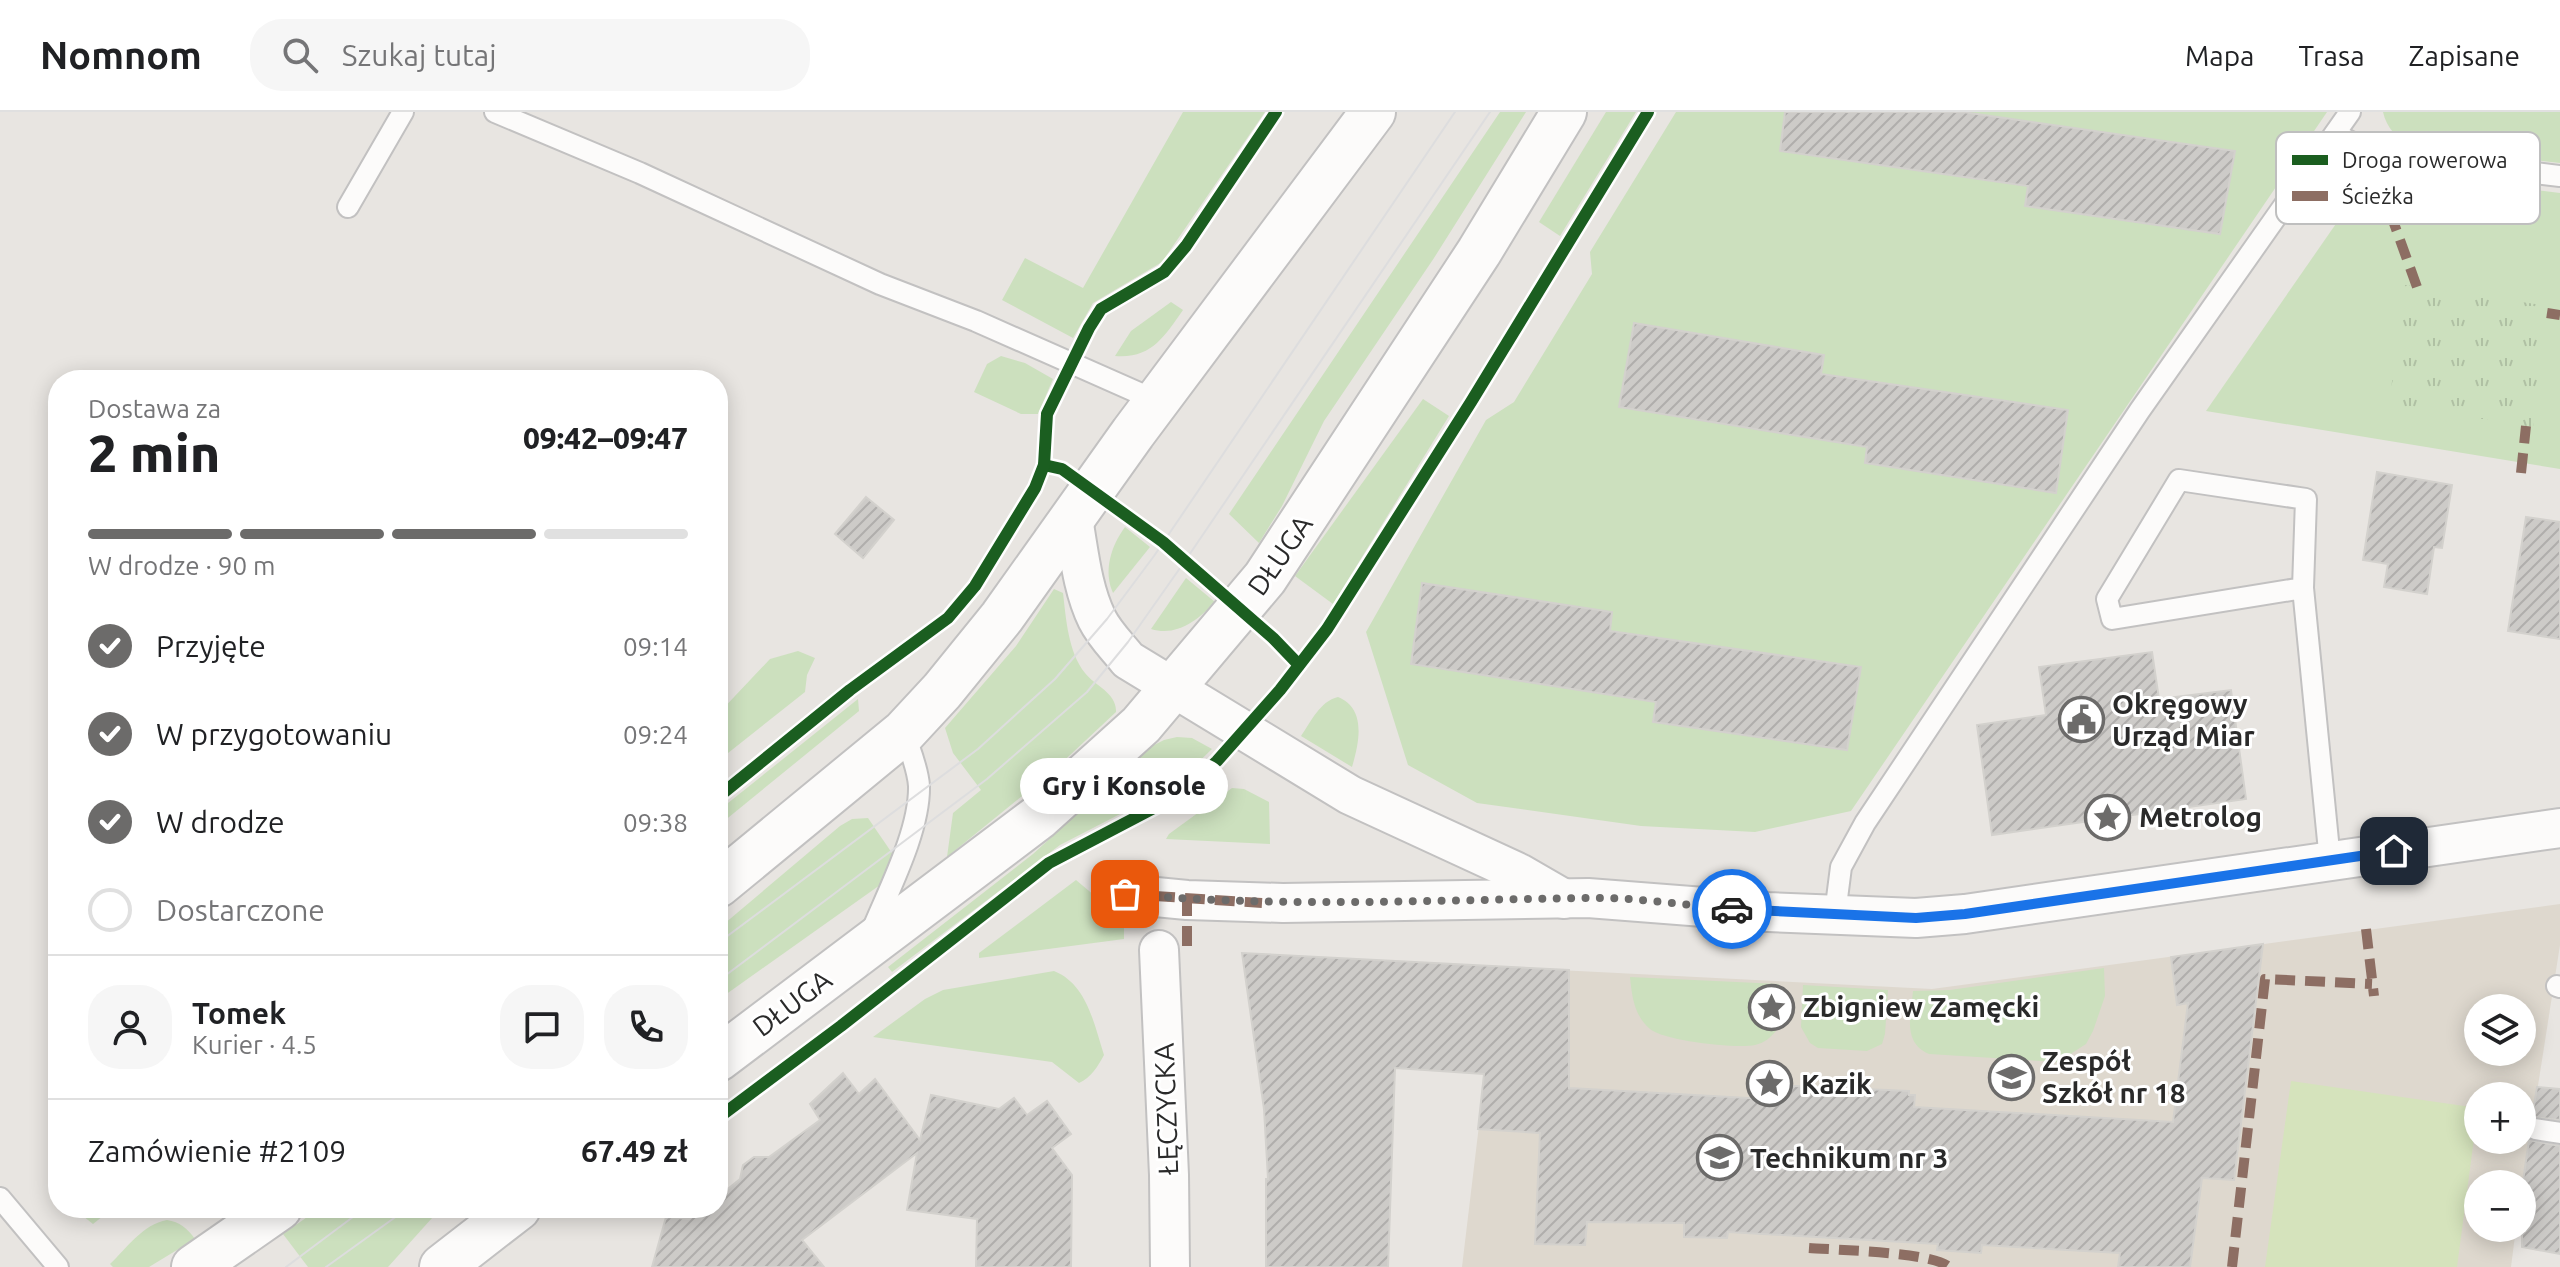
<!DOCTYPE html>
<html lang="pl">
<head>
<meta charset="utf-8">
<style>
	body { margin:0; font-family:Ubuntu,sans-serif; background:#f6f6f6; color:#202124; height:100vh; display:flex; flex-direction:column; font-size:30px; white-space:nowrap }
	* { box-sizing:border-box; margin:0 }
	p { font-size:26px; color:#757577 }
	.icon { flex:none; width:44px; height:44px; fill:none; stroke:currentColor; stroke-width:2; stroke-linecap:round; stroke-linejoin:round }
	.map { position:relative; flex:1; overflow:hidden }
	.drawer { position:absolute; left:48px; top:258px; width:680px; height:848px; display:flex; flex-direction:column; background:#fff; border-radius:32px; box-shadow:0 4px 20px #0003 }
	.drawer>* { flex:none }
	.controls { position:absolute; left:2464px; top:882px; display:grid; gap:16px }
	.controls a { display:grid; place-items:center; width:72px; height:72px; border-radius:50%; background:#fff; box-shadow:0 4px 20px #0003; font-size:40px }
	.pin { position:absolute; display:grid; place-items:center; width:68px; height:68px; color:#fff; margin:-34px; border-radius:16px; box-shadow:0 4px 12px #0006 }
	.courier { position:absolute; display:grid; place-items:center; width:80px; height:80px; margin:-40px; border:6px solid #1a73e8; border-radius:50%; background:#fff; color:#222; box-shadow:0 2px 10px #0007 }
	.bubble { position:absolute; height:56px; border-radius:28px; background:#fff; box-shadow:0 4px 20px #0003; font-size:26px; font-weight:800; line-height:56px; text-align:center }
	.head em { font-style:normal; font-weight:800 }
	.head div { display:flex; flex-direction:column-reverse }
	.head { display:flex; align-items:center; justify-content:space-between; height:136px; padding:0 40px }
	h1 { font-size:52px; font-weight:800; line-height:60px }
	.bar { display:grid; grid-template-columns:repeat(4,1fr); gap:12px 8px; align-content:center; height:96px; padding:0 40px }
	.bar i { height:10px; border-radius:6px; background:#e0e0e0 }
	.bar .on { background:#6c6b6a }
	.bar p { grid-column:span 4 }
	.line { display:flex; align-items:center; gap:20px; padding:0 40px; border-top:2px solid #e0e0e0 }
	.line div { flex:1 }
	.round { display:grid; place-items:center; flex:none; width:84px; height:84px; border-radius:32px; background:#f6f6f6 }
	ol { padding:0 40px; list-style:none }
	li { display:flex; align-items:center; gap:24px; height:88px }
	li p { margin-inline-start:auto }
	li .icon { padding:8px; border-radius:50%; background:#6c6b6a; color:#fff; stroke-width:4 }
	li:last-child { color:#757577 }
	li i { width:44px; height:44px; border:4px solid #e0e0e0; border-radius:50% }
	header { display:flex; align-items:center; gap:48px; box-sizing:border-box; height:112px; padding:0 40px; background:#fff; border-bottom:2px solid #e0e0e0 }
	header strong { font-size:38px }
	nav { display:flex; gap:44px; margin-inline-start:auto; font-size:28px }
	.search { width:560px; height:72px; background:#f6f6f6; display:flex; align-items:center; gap:20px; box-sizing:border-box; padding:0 28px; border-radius:32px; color:#757577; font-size:30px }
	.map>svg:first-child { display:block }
	.education { fill:#ded8ce; fill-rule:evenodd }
	.grass { fill:#cce0be }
	.park { fill:url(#park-tufts) }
	.pitch { fill:#d5e3bc }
	.building { fill:url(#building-hatch); stroke:#d3d1cd; stroke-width:2 }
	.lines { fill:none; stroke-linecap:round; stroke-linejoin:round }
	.service-casing { stroke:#c2c1c1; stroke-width:24 }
	.minor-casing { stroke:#c2c1c1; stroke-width:42 }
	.tertiary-casing { stroke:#c2c1c1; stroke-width:48 }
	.service { stroke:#fcfbfa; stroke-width:20 }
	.minor { stroke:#fcfbfa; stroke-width:38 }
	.tertiary { stroke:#fcfbfa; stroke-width:44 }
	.tram { stroke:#ddddde; stroke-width:2 }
	.quiet { stroke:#8d6e63; stroke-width:10; stroke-dasharray:20 10; stroke-linecap:butt }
	.cycleway-casing { stroke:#fff; stroke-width:17 }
	.cycleway { stroke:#1b5e20; stroke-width:12 }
	.done { stroke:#6c6b6a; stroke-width:8; stroke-dasharray:0 14.4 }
	.route { stroke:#1a73e8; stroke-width:10 }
	.labels { text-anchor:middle; stroke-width:6; stroke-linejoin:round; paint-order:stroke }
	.street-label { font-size:28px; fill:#2a2a2a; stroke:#fff }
	.poi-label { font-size:28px; font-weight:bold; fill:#2a2a2a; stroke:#fff; text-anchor:start }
	.key { fill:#fff; stroke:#bfbfbf; stroke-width:2 }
	.key-label { font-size:22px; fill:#2a2a2a }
</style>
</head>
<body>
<header>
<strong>Nomnom</strong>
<div class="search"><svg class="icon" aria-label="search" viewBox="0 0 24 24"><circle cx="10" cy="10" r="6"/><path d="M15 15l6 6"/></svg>Szukaj tutaj</div>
<nav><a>Mapa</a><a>Trasa</a><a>Zapisane</a></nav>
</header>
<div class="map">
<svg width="2560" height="1155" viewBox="0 0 2560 1155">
	<defs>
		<pattern id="park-tufts" width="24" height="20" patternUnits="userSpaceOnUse" patternTransform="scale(2)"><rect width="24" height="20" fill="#cce0be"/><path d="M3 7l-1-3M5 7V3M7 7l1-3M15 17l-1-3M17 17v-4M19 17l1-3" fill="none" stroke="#afc0a3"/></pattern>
		<pattern id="building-hatch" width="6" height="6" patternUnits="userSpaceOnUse" patternTransform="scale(2)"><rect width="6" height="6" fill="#cdcbc8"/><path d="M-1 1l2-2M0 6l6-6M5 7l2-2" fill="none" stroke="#b0aeac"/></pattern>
	</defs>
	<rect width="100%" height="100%" fill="#e8e5e1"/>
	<!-- education -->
	<path class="education" d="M2560,792V833L2522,1076V1072H2478V1116H2516L2511,1155H1462L1498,855L1932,877ZM2478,896H2522V940H2478ZM2478,984H2522V1028H2478Z"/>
	<!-- grass -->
	<g class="grass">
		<path d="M1183,0H1265L1162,150L1093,191L1073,226L1002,188L1025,146L1083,176Z"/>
		<path d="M1500,0H1526L1434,146L1324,309L1282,394L1259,431L1229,402Z"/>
		<path d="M1606,0H1636L1560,124L1539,110Z"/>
		<path d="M1676,0H2327L1851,699L1755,720L1641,714L1477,691L1408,653L1366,520L1486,308L1514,290L1592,162L1590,140Z"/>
		<path d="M2383,0H2560V51L2409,34C2396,24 2387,17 2383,0Z"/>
		<path d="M2374,57L2560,81V357L2206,299Z"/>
		<path d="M1171,190L1183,198C1164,225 1151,247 1115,244L1131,219Z"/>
		<path d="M1001,244L1025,251L1053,267L1038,302H1021L974,280L987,252Z"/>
		<path d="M1423,287L1449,304L1333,492L1295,464Z"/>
		<path d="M1125,415L1150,435L1113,481C1103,459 1111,434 1125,415Z"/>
		<path d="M1186,466L1215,490C1198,508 1177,525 1151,517Z"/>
		<path d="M1054,477L1063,481C1066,506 1068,540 1085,561C1095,574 1117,581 1116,600L1054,658L947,745L953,701L981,678L953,641L945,616L1016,534Z"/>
		<path d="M798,539L815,546L807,563L805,580L718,649V602L770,547Z"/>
		<path d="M1338,585C1367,597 1359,631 1352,655L1301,624C1311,610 1320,589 1338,585Z"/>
		<path d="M858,587L859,599L718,714V699Z"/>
		<path d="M1177,625L1192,626L1212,637L1183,665L1157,683L1060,733L892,860L888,855L1033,742L1150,635L1164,628Z"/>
		<path d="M1232,676L1244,677L1269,690L1270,732L1166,727L1169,722Z"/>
		<path d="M868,706L894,744V755L880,773L718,888V817L840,714L852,707Z"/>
		<path d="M1076,768L1095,784L1124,792V827L979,846V841Z"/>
		<path d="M2104,856L2105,884L2093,919L2086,932L2058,950L1929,942C1902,930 1911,903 1913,879L1950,878Z"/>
		<path d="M1054,859C1087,872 1094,912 1104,943C1098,954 1091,966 1079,971L1052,950L873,925L925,887L943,878Z"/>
		<path d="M1630,865L1779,872L1776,919C1770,926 1764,931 1755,933C1737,937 1664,929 1650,917C1634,903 1632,885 1630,865Z"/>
		<path d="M1803,873L1888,878L1885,922L1882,932L1867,939L1818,936L1810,931L1801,915Z"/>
		<path d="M73,1096H113L93,1112Z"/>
		<path d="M320,1096H441L388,1155H308L283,1122Z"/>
		<path d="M167,1108C180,1110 187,1116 195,1127L149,1155H113L110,1152C127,1136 143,1112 167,1108Z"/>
	</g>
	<!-- park -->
	<path class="park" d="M2405,173L2548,194L2533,315L2389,292Z"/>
	<!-- pitch -->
	<path class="pitch" d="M2291,969L2478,996L2457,1155H2265Z"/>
	<!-- building -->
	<g class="building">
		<path d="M1785,0H1963L2235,39L2220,122L2025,94L2028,74L1780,39Z"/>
		<path d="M1634,211L1824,243L1821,262L2068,298L2056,381L1865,351L1867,335L1619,295Z"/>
		<path d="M2377,360L2452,373L2442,436L2434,435L2427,482L2384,475L2388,452L2363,448Z"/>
		<path d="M866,385L894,408L863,446L835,422Z"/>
		<path d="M2526,405L2560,410V527L2508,519Z"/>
		<path d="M1422,471L1612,500L1610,519L1861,555L1847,638L1653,610L1656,590L1411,552Z"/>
		<path d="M2152,540L2159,587L2231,578L2246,687L1992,723L1977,613L2046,603L2039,555Z"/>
		<path d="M2263,832L2234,1068L2202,1066L2190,1155H2118L2120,1141L1982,1133L1981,1141L1937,1138L1938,1132L1728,1120L1727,1126L1684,1125V1111L1587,1110L1585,1133L1535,1132L1540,1021L1478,1017L1484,962L1395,956L1388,1155H1266V1067H1268L1264,997L1242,841L1569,858V976L1766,987V973H1772L1909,979V983H1915L1914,995L2173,1010L2188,891L2177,893L2171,845Z"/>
		<path d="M843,961L859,982L875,967L920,1028L931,983L999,997L1014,986L1027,1003L1047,989L1071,1022L1052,1036L1072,1063L1071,1155H976L977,1107L907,1098L917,1041L802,1128L824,1155H652L666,1105L689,1107L703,1096H718V1085L740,1067L743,1053L754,1045H769L820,1008L810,992Z"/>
		<path d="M2537,975L2560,977V1008L2532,1005Z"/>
		<path d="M2529,1028L2560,1034V1142L2522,1135V1076Z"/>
	</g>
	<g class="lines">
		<defs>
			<g id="service">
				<path d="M495,0L640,61L880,172L976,209L1157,289"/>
				<path d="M2335,22L2374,42L2560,64"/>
				<path d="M348,95L403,0"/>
				<path d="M2303,476L2112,507L2107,487L2179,368L2306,387L2303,476L2330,749"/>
				<path d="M1835,802L1841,755L1865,711L2140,298L2350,0"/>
				<path d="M871,821C888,779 920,719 919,674C918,656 909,636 904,620"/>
				<path d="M2557,874L2560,875"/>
				<path d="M2535,1017L2560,1021"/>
				<path d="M0,1086L58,1155"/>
			</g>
			<g id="minor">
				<path d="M1073,407C1079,440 1082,476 1097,507C1105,523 1117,534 1128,548L1350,683L1519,761L1564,787"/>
				<path d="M1125,782L1187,788L1283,791L1588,786L1768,800L1916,806L1965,802L2560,716"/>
				<path d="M1159,838L1169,1063L1170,1155"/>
			</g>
			<g id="tertiary">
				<path d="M718,773L904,620L942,579L1002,505L1133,321L1373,0"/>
				<path d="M718,947L1039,705L1141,613L1265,466L1479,140L1564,0"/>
				<path d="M194,1155L279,1096"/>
				<path d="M442,1155L518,1096"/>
			</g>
		</defs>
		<!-- service casing -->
		<use href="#service" class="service-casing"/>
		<!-- minor casing -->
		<use href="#minor" class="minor-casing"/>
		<!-- tertiary casing -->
		<use href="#tertiary" class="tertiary-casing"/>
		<!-- service -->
		<use href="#service" class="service"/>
		<!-- minor -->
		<use href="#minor" class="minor"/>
		<!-- tertiary -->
		<use href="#tertiary" class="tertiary"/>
		<!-- tram -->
		<g class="tram">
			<path d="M718,831L978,637L1055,567L1107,507L1154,444L1455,0"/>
			<path d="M718,869L987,667L1087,580L1128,530L1185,449L1490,0"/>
			<path d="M286,1155L365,1096"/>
			<path d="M326,1155L408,1096"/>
		</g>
		<!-- quiet -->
		<g class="quiet">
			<path d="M2374,42L2378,67L2417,175"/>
			<path d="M2547,201L2560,203"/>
			<path d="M2521,361L2526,314"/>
			<path d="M1125,782L1262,791"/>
			<path d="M2366,817L2374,884"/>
			<path d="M1187,834V788"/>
			<path d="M1809,1136C1836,1138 1933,1140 1949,1155"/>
			<path d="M2232,1155L2265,867L2372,872"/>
		</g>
		<defs>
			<g id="cycleway">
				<path d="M1044,353L1062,357L1163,430L1273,526L1299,553"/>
				<path d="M718,685L850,578L948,506L975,474L1035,376L1044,353L1047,302L1089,216L1101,197L1164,160L1186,134L1276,0"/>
				<path d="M718,1006L841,914L1049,751L1171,687L1193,672L1217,649L1280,578L1327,517L1471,290L1648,0"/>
			</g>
		</defs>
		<!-- cycleway casing -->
		<use href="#cycleway" class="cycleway-casing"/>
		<!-- cycleway -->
		<use href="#cycleway" class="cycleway"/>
	</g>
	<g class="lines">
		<!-- done -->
		<path class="done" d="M1125,782C1279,796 1432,788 1586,786C1634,785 1684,793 1732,797"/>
		<!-- route -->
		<path class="route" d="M1732,797L1916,806L1965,802L2394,739"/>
	</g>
	<!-- icons -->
	<defs>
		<symbol id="civic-ring" viewBox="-11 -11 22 22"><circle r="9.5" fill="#fff" stroke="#6c6b6a" stroke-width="1.5"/><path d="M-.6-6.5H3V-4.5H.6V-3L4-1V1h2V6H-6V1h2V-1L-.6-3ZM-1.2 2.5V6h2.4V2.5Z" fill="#6c6b6a"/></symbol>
		<symbol id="sight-ring" viewBox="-11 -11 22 22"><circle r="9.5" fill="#fff" stroke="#6c6b6a" stroke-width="1.5"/><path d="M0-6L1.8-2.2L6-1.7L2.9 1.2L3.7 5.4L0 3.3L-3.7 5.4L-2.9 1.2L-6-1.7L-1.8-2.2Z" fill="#6c6b6a"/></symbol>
		<symbol id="school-ring" viewBox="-11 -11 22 22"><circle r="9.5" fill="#fff" stroke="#6c6b6a" stroke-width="1.5"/><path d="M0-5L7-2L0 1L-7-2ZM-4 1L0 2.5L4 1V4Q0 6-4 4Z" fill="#6c6b6a"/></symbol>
	</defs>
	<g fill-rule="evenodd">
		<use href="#civic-ring" x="2056" y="582" width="51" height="51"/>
		<use href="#sight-ring" x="2082" y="680" width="51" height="51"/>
		<use href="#sight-ring" x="1746" y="870" width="51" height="51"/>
		<use href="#school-ring" x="1986" y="940" width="51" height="51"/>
		<use href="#sight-ring" x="1744" y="946" width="51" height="51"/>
		<use href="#school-ring" x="1694" y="1020" width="51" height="51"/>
	</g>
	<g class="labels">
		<!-- street labels -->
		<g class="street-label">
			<text transform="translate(1280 443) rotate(-55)" y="10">DŁUGA</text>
			<text transform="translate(792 891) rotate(-37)" y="10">DŁUGA</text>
			<text transform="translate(1166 997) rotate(-92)" y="10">ŁĘCZYCKA</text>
		</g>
		<!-- poi labels -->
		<g class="poi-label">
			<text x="2112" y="602">Okręgowy<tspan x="2112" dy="32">Urząd Miar</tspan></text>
			<text x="2139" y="715">Metrolog</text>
			<text x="1803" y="905">Zbigniew Zamęcki</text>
			<text x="2042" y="959">Zespół<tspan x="2042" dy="32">Szkół nr 18</tspan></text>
			<text x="1801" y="982">Kazik</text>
			<text x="1750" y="1056">Technikum nr 3</text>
		</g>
	</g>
	<!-- legend -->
	<rect x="2276" y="20" width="264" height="92" rx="12" class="key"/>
	<rect x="2292" y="43" width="36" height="10" fill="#1b5e20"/>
	<rect x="2292" y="79" width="36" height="10" fill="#8d6e63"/>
	<g class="key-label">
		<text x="2342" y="56">Droga rowerowa</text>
		<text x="2342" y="92">Ścieżka</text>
	</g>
</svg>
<div class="controls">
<a><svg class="icon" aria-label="layers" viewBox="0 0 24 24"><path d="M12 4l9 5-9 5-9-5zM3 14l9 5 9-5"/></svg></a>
<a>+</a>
<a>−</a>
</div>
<div class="pin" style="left:1125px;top:782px;background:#ea580c"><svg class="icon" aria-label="bag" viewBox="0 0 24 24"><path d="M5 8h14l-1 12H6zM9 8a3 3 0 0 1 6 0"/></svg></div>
<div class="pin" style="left:2394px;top:739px;background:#1f2937"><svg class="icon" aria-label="home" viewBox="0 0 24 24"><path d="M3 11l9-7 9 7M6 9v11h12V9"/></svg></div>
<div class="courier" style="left:1732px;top:797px"><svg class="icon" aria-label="car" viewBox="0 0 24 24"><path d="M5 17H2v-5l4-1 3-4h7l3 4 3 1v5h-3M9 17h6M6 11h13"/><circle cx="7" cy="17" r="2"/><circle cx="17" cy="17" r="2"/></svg></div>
<div class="bubble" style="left:1020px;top:646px;width:208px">Gry i Konsole</div>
<section class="drawer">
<div class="head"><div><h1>2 min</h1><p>Dostawa za</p></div><em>09:42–09:47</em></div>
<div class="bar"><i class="on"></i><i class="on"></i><i class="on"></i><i></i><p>W drodze · 90 m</p></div>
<ol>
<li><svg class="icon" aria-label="check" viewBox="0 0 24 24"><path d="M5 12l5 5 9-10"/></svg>Przyjęte<p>09:14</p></li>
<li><svg class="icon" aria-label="check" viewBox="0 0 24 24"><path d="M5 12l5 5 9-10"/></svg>W przygotowaniu<p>09:24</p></li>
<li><svg class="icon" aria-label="check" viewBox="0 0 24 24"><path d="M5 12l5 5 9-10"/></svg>W drodze<p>09:38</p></li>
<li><i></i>Dostarczone</li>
</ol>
<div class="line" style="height:144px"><a class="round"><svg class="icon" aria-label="person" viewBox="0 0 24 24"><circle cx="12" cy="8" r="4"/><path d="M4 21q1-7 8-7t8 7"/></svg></a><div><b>Tomek</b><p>Kurier · 4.5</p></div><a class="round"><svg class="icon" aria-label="chat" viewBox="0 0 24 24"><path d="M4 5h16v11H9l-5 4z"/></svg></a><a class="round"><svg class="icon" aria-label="phone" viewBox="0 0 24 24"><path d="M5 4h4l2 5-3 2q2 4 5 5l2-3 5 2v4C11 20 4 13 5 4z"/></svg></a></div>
<div class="line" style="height:104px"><div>Zamówienie #2109</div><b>67.49 zł</b></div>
</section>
</div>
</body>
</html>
